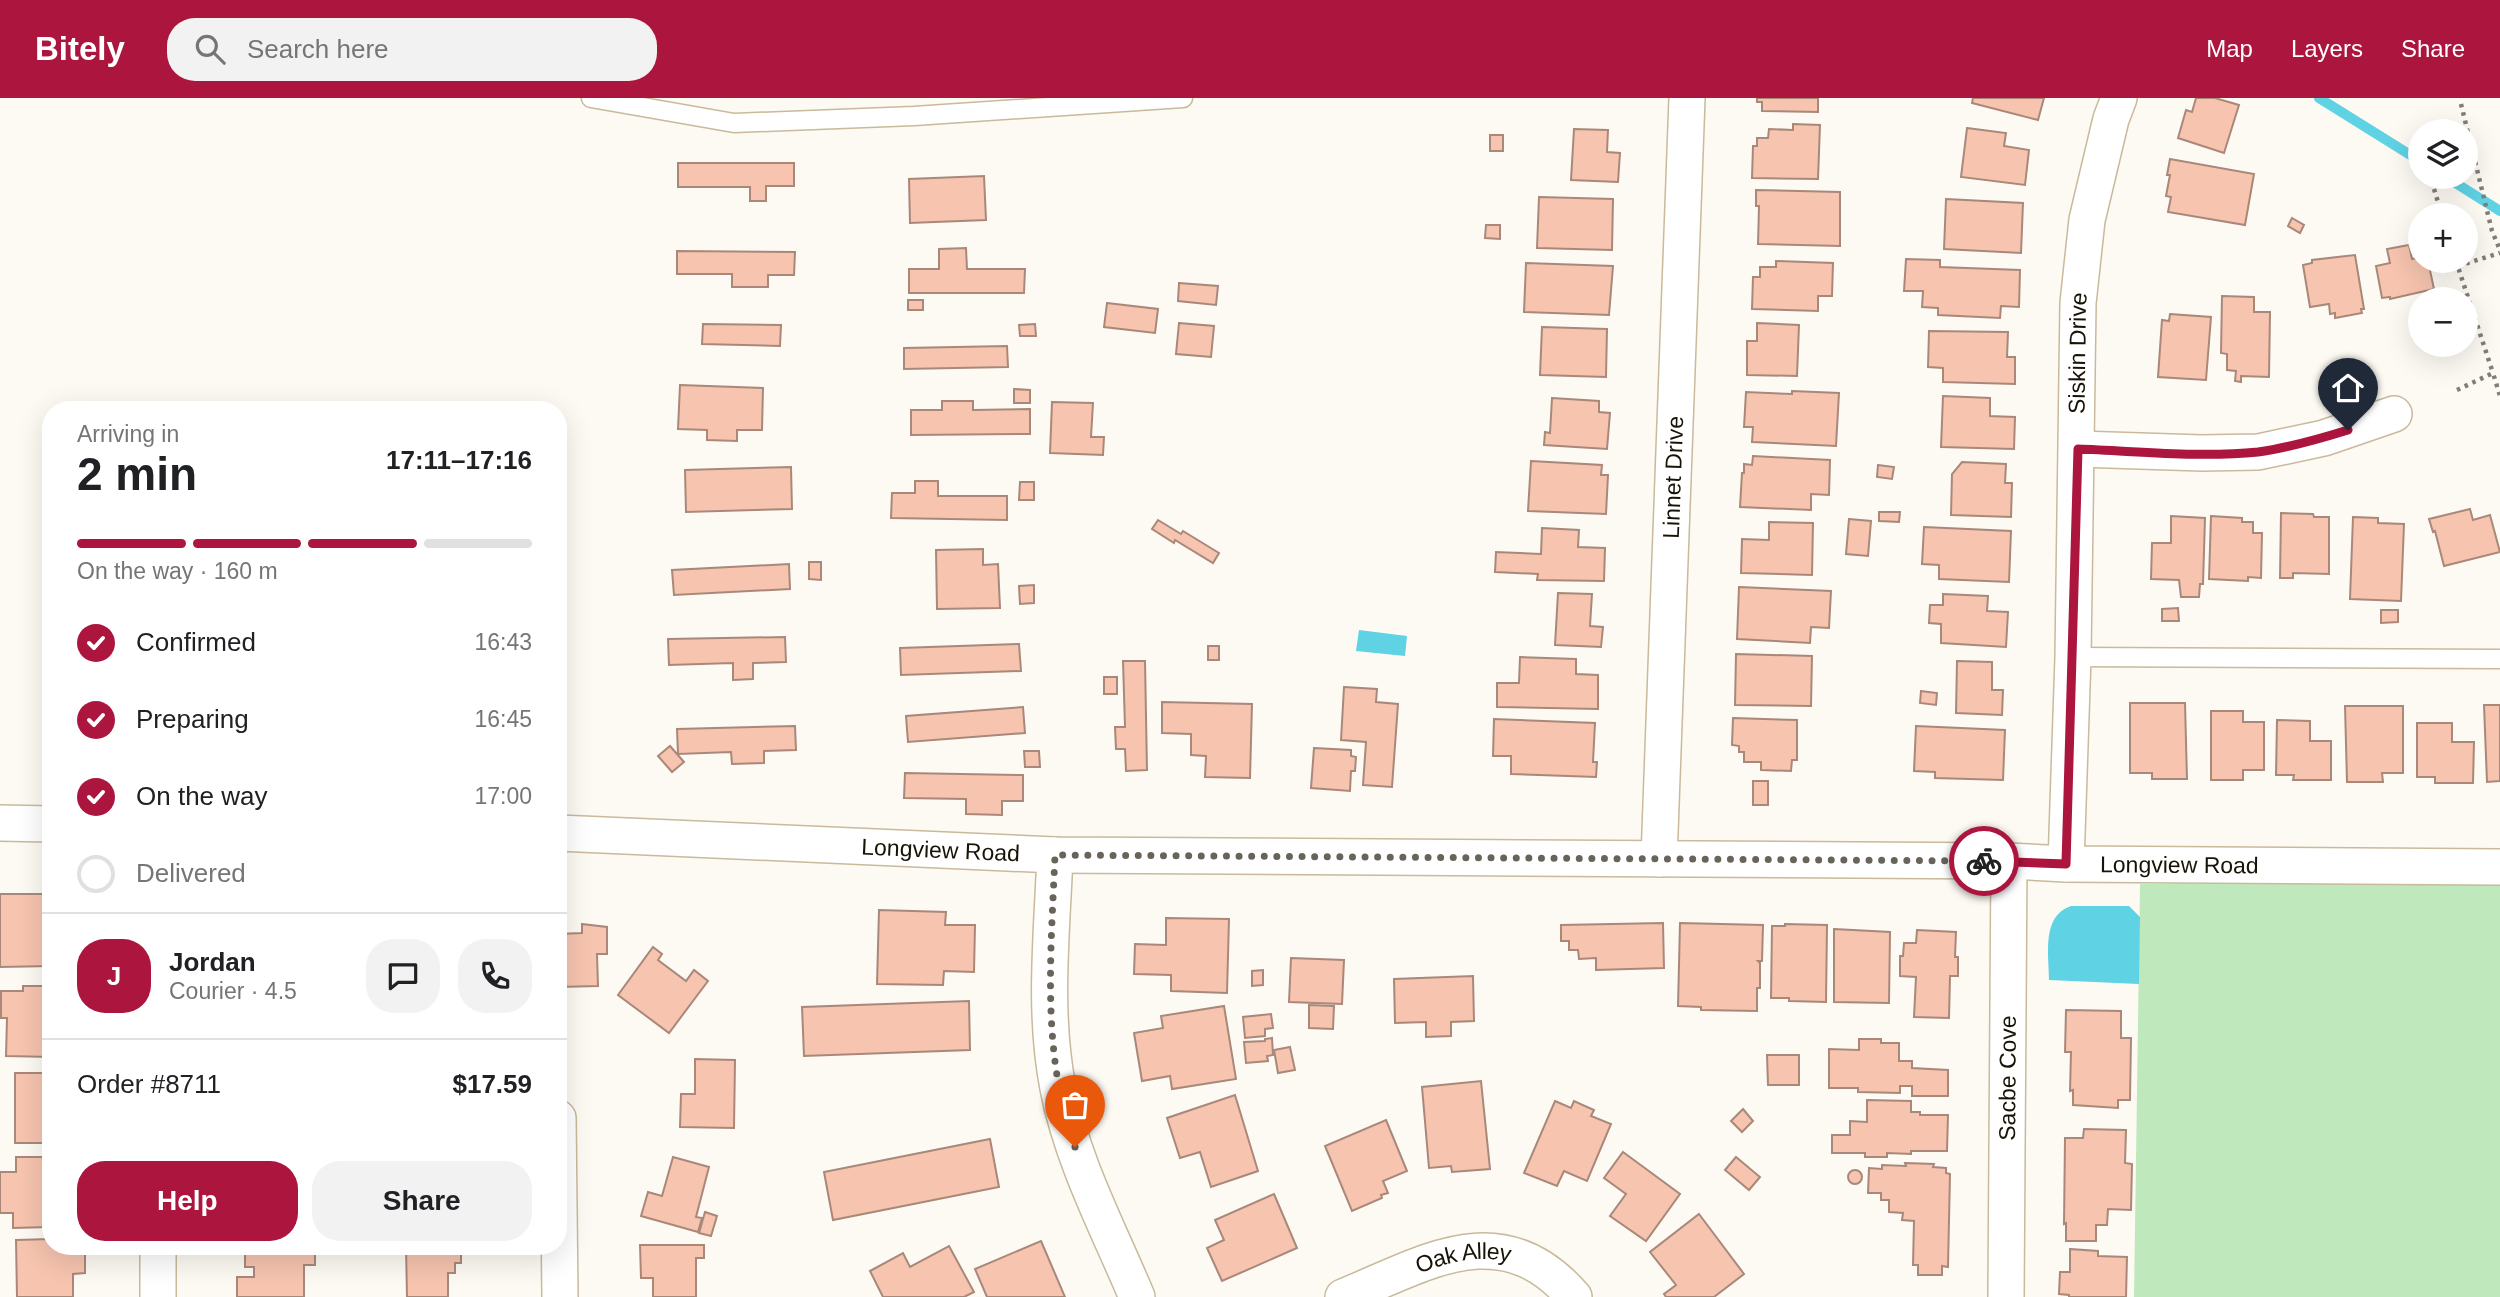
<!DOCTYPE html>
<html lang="en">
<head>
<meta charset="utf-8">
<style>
	body { margin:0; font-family:Helvetica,sans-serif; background:#f2f2f2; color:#202124; height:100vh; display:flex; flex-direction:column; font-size:26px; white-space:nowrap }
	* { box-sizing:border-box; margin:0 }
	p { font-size:23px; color:#757577 }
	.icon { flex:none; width:38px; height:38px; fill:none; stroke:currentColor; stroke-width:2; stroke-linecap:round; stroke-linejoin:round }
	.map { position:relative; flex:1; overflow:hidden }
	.side { position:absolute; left:42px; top:303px; width:525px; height:854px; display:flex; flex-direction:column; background:#fff; border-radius:28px; box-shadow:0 7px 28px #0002 }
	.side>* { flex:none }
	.controls { position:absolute; left:2408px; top:21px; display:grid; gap:14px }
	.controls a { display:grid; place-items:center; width:70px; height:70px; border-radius:50%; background:#fff; box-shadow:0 7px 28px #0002; font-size:35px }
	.pin { position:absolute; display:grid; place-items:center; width:60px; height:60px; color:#fff; margin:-72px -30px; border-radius:50% 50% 50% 0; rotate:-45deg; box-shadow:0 0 7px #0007 }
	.pin .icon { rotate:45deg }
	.courier { position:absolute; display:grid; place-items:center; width:70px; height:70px; margin:-35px; border:5px solid #ab153e; border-radius:50%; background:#fff; color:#222; box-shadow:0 2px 9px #0007 }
	.headline em { font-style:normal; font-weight:700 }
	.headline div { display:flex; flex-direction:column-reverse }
	.headline { display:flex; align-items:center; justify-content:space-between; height:119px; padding:0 35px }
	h1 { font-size:46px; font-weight:700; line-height:52px }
	.bar { display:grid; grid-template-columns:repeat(4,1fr); gap:10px 7px; align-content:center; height:84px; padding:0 35px }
	.bar i { height:9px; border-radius:5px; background:#e0e0e0 }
	.bar .on { background:#ab153e }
	.bar p { grid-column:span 4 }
	.line { display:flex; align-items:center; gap:18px; padding:0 35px; border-top:2px solid #e0e0e0 }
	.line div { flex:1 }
	.round { display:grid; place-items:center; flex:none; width:74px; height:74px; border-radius:28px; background:#f2f2f2 }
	ol { padding:0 35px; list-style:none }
	li { display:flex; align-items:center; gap:21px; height:77px }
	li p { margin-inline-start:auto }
	li .icon { padding:7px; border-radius:50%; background:#ab153e; color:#fff; stroke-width:4 }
	li:last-child { color:#757577 }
	li i { width:38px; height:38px; border:4px solid #e0e0e0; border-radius:50% }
	.primary-button { display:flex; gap:14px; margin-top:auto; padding:14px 35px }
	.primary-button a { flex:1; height:80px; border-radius:28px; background:#ab153e; color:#fff; font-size:28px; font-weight:700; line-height:80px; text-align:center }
	.primary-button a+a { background:#f2f2f2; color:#202124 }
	header { display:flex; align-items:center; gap:42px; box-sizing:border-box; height:98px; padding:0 35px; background:#ab153e; color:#fff }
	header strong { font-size:33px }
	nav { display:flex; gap:38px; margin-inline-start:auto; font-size:24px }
	.search { width:490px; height:63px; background:#f2f2f2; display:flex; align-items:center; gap:18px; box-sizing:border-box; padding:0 24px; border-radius:28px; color:#757577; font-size:26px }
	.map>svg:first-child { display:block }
	.green { fill:#bfe9bc }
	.water { fill:#5fd2e4 }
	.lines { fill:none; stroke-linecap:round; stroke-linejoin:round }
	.stream { stroke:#5fd2e4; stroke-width:10 }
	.building { fill:#f6c4af; stroke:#a9887a; stroke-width:2 }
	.lane-casing { stroke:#c8ba9a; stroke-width:21 }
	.street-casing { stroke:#c8ba9a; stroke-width:38 }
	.path { stroke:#837e75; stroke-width:4.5; stroke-dasharray:3.5 5; stroke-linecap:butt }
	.lane { stroke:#fff; stroke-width:18 }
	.street { stroke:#fff; stroke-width:35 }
	.done { stroke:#68645a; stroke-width:7; stroke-dasharray:0 12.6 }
	.route { stroke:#ab153e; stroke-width:9 }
	.labels { text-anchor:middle; stroke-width:5; stroke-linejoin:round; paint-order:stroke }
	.street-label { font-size:23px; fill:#181307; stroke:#fff }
</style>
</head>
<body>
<header>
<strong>Bitely</strong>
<div class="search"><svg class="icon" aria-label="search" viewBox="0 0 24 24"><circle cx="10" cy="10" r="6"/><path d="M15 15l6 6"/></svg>Search here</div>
<nav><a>Map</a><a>Layers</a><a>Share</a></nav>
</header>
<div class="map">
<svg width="2500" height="1199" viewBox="0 0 2500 1199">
	<rect width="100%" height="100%" fill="#fdfaf4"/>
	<!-- green -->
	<path class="green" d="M2500,782V1199H2134L2140,786Z"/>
	<!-- water -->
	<g class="water">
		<path d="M1359,532L1407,538L1405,558L1356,553Z"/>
		<path d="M2071,808H2129L2140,819L2139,886L2049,882C2049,857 2041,818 2071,808Z"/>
	</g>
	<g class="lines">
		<!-- stream -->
		<g class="stream">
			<path d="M2319,0L2420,63"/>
			<path d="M2446,79L2500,113"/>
		</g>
	</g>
	<!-- building -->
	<g class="building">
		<path d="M1757,0H1818V14L1762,13V4H1757Z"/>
		<path d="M1973,0H2044L2038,22L1972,5Z"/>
		<path d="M2196,0H2215L2239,7L2224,55L2178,40L2186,12L2192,14Z"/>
		<path d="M1793,26L1820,27L1818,81L1752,80L1753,48H1757V40H1768L1769,31L1793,32Z"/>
		<path d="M1967,30L2006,35L2004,48L2029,52L2025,87L1961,79Z"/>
		<path d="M1574,31L1608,32L1607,54L1620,55L1618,84L1571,82Z"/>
		<rect x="1490" y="37" width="13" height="16"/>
		<path d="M2170,61L2254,76L2245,127L2168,114L2171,99L2166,98L2170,77H2167Z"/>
		<path d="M678,65H794V88H766V103H750V89H678Z"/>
		<path d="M984,78L986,122L910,125L909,81Z"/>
		<path d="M1756,92L1840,94V148L1758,146L1759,108H1756Z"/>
		<path d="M1539,99L1613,101L1612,152L1537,150Z"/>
		<path d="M1946,101L2023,105L2021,155L1944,151Z"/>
		<path d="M2292,120L2304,127L2300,135L2288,128Z"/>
		<path d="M1486,127H1500V141L1485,140Z"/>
		<path d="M2409,147L2412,161L2420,160V163H2428L2434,191L2390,201V199L2382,200L2376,168L2390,165L2387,151Z"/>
		<path d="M966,150L967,171H1025L1024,195H909V171H939V151Z"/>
		<path d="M677,153L795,154L794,177H768V189H732V176H677Z"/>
		<path d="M2355,157L2364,211H2361L2362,215L2335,220V215L2330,216L2329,206L2310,209L2303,167L2312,165V162Z"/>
		<path d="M1906,161L1940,162V169L2020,172L2019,209L2001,208L2000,220L1938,217V210L1922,209L1923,193H1904Z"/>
		<path d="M1776,163L1833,165L1832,198H1818V213L1752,211L1753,179H1760V169H1776Z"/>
		<path d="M1526,165L1613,168L1609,217L1524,214Z"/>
		<path d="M1179,185L1218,188L1216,207L1178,203Z"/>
		<path d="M2222,198L2254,199V214H2270L2269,279L2241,278V284L2235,283L2236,273L2227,272V256L2221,255Z"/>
		<rect x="908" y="202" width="15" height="10"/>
		<path d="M1107,205L1158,211L1155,235L1104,229Z"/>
		<path d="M2170,216L2211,219L2206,282L2158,279L2162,222L2169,223Z"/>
		<path d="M1179,225L1214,228L1211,259L1176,256Z"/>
		<path d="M1757,225L1799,227L1797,278L1747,277V243H1757Z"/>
		<path d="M703,226L781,227L780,248L702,246Z"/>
		<path d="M1035,226L1036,238H1020L1019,227Z"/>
		<path d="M1542,229L1607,231L1606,279L1540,277Z"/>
		<path d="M1929,233L2008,234L2007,259H2015V286L1943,284V270L1928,269Z"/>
		<path d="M1007,248L1008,269L904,271V250Z"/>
		<path d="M680,287L763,290L762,332H737V343L707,342V332L678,331Z"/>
		<path d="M1014,291L1030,292V305H1014Z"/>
		<path d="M1792,293L1839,295L1836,348L1752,344L1753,329H1744L1746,294L1792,296Z"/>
		<path d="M1943,298L1990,300V318L2015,319L2014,351L1941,349Z"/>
		<path d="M1552,300L1599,303V314L1610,315L1607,351L1544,347L1545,334L1550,335Z"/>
		<path d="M942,303H973V312L1030,311V336L911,337V312H942Z"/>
		<path d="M1052,304L1093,305L1091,339H1104L1103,357L1050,355Z"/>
		<path d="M1753,358L1830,362L1829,397L1811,396V412L1740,409L1742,375H1744V366L1752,367Z"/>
		<path d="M1531,363L1602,367L1601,377H1608L1606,416L1528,413Z"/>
		<path d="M1962,364L2006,366L2005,385H2012L2011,419L1951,417L1952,376Z"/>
		<path d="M1878,367L1894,369L1892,381L1877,379Z"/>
		<path d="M791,369L792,411L686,414L685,372Z"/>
		<path d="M915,383H938V398H1007V422L891,420L892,395H915Z"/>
		<path d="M1020,384H1034V402H1019Z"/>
		<path d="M2470,411L2473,422L2490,417L2500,454L2444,468L2435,433L2433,434L2429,421Z"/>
		<path d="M1879,414H1900L1899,424L1879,423Z"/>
		<path d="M2281,415L2313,416L2314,419H2329V476L2293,475V480H2280Z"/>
		<path d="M2171,418L2205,420L2203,486H2200L2199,499H2181L2179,482L2151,481L2152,445H2171Z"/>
		<path d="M2211,418L2242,420V424H2253V435H2262L2261,480L2248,479V483L2209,481Z"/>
		<path d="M2353,419L2378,420V425L2404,426L2401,503L2350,501Z"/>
		<path d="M1849,421L1871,423L1868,458L1846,456Z"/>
		<path d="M1158,422L1181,436L1183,433L1219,455L1213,465L1175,442L1174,445L1152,431Z"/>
		<path d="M1769,424L1813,425L1812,477L1741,475L1742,441L1769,442Z"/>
		<path d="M1924,429L2011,433L2009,484L1939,481V467L1922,466Z"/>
		<path d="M1542,430L1579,432L1578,449L1605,450L1604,483L1537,482L1538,476L1495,474L1496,454L1541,456Z"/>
		<path d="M983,451V467L998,466L1000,510L937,511L936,452Z"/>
		<path d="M809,464H821V482L809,481Z"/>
		<path d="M789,466L790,491L674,497L672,472Z"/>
		<path d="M1034,487V505L1020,506L1019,488Z"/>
		<path d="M1739,489L1831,493L1829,530L1811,529L1810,545L1737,541Z"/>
		<path d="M1558,495L1592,496L1590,528L1603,529L1601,549L1555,547Z"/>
		<path d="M1943,496L1988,498L1987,513L2008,514L2006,549L1941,545V526L1929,525L1930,507H1943Z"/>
		<path d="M2178,510L2179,523H2162V511Z"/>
		<path d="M2381,512H2398V524L2381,525Z"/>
		<path d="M785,539L786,564L753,565V581L733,582V565L669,567L668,541Z"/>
		<path d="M1019,546L1021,573L901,577L900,550Z"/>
		<rect x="1208" y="548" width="11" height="14"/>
		<path d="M1736,556L1812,558L1811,608L1735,607Z"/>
		<path d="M1520,559L1576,561V576L1598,577V611L1497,609V585H1519Z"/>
		<path d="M1123,563H1145L1147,672L1126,673L1125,651H1116L1115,629H1125Z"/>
		<path d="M1957,563L1992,564V592H2003L2002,617L1956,615Z"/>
		<rect x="1104" y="579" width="13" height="17"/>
		<path d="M1344,589L1377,591L1376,604L1398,606L1392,689L1363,687L1366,644L1341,642Z"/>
		<path d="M1921,593L1937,595L1936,607L1920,605Z"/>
		<path d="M1162,604L1252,606L1250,680L1205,679L1206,658L1191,657V636L1162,635Z"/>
		<path d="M2130,605H2185L2187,681H2152V675H2130Z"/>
		<path d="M2484,607H2500V683L2487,684Z"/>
		<path d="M2345,608H2403V675H2382L2383,684H2347Z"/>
		<path d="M1023,609L1025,635L908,644L906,618Z"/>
		<path d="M2211,613H2243V624H2264V672H2243V682H2211Z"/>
		<path d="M1733,620L1797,622V662H1792L1791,673L1761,672V664H1744V654H1739V648L1732,647Z"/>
		<path d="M1494,621L1595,625L1593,664H1597L1596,679L1511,676V658H1493Z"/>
		<path d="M2277,622L2310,623V643H2331V682H2293L2294,677H2276Z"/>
		<path d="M2417,625H2452V644H2474L2473,685H2435V679H2417Z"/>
		<path d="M795,628L796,652L764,653V665L732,666L731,654L678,656L677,631Z"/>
		<path d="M1916,628L2005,632L2003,682L1935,680V674L1914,673Z"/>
		<path d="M670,648L684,664L672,674L658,658Z"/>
		<path d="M1314,650L1351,652V658L1356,659L1355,673H1351L1350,693L1311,690Z"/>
		<path d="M1024,653H1039L1040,669H1025Z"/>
		<path d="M905,675L1023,677V703H1002V717L966,716V701L904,700Z"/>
		<rect x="1753" y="683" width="15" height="24"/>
		<path d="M0,796H51V868L0,869Z"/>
		<path d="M879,812L946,814L945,827H975L974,874L944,873L943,887L877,886Z"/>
		<path d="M1166,820L1229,821L1227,895L1171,893V877L1134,876L1135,846L1166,847Z"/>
		<path d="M1663,825L1664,870L1596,872V860L1579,861L1578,852H1569V843H1561V827Z"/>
		<path d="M1680,825L1763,827L1762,863H1758L1760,865V890H1757V913L1701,912V909L1678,908Z"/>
		<path d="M582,826L607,829V856H597L598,888L558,889V836L582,835Z"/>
		<path d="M1785,826L1827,827L1826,904L1789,903V900H1771L1772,828H1785Z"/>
		<path d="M1834,831L1890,834L1889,905L1834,904Z"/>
		<path d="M1917,832L1956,834L1955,859H1958V878H1950L1949,920L1914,919L1916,879L1900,878V858H1903L1904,845H1916Z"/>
		<path d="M653,849L662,856L658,862L686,883L694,872L708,883L669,935L618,897Z"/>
		<path d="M1291,860L1344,862L1342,906L1289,904Z"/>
		<path d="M1263,872V887L1252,888V873Z"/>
		<path d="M1473,878L1474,923L1451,924V938L1426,939V924L1395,925L1394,881Z"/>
		<path d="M23,888H51V959L6,958L7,920H1V893H23Z"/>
		<path d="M969,903L970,952L804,958L802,909Z"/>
		<path d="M1309,907L1334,908L1333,931L1309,930Z"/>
		<path d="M1224,908L1236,981L1172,991L1170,978L1142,983L1134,935L1163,930L1161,918Z"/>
		<path d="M2066,912L2121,913V940H2131L2130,1002H2118V1010L2073,1007V992L2070,993L2071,954H2065Z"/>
		<path d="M1271,916L1273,930L1265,931V938L1245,940L1243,919Z"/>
		<path d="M1272,940L1273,957L1267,958L1268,963L1246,965L1244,944L1265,943V941Z"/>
		<path d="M1859,941H1881V945H1899V963H1912V970L1948,972V998H1912V988H1900V995L1858,994V990H1829V951L1859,952Z"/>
		<path d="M1290,949L1295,972L1278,975L1274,952Z"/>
		<path d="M1767,957H1799V987H1768Z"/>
		<path d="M695,961L735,962L734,1030L680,1029L681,996H695Z"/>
		<rect x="15" y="975" width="36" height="70"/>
		<path d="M1481,983L1490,1071L1452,1074L1451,1068L1429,1070L1422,989Z"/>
		<path d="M1235,997L1258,1073L1211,1089L1200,1054L1180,1060L1167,1020Z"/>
		<path d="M1867,1002L1911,1003V1014H1920V1017H1948L1947,1053H1911V1056L1887,1055V1059H1865V1055H1832V1037H1850V1023L1867,1024Z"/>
		<path d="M1555,1003L1571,1010L1574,1003L1594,1012L1591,1018L1611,1026L1587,1083L1564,1073L1557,1088L1524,1075Z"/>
		<path d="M1743,1011L1753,1023L1742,1034L1731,1023Z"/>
		<path d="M1386,1022L1407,1073L1383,1083L1388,1095L1381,1097L1382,1100L1352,1113L1325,1048Z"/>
		<path d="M2084,1031L2126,1032L2125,1065L2132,1066L2131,1112L2108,1111L2107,1127H2096V1143H2066V1125L2064,1126L2065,1040H2083Z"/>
		<path d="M990,1041L999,1089L833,1122L824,1074Z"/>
		<path d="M1623,1054L1680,1096L1646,1143L1610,1118L1626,1096L1604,1080Z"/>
		<path d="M16,1059H51V1129L13,1130V1115H0V1074H16Z"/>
		<path d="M673,1059L709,1069L696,1119L702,1120L698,1134L641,1118L648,1094L662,1098Z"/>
		<path d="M1736,1059L1760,1079L1749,1092L1725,1072Z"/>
		<path d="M1905,1065L1934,1066L1933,1069L1946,1070V1075L1950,1076L1948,1169L1942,1168V1177H1918V1167H1913L1914,1123L1902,1122L1903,1115L1889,1114V1102H1881V1095H1868L1869,1070L1882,1071V1067L1906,1068Z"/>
		<circle cx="1855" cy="1079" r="7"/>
		<path d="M1274,1096L1297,1150L1222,1183L1207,1150L1224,1142L1215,1122Z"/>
		<path d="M705,1114L717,1118L711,1138L699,1135Z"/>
		<path d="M1699,1116L1744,1176L1714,1199H1666L1664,1196L1676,1187L1650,1154Z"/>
		<path d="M51,1141V1148H85V1175L73,1176V1199H17L16,1142Z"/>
		<path d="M1041,1143L1065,1199H987L975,1171Z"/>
		<path d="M640,1147H704V1160H696V1199H653V1180H641Z"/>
		<path d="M245,1148H315V1167H304V1199H237V1179H254V1169H245Z"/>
		<path d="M406,1148H461V1165H455V1175H448V1199H407Z"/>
		<path d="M949,1148L974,1194L964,1199H883L870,1173L903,1155L910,1169Z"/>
		<path d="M2070,1151L2098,1153V1158L2127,1159L2126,1199H2069V1197L2059,1196L2060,1174H2070Z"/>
	</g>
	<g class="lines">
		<defs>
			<g id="lane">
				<path d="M591,0L734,25L914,18L1183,0"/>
				<path d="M2073,559L2500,561"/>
			</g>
			<g id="street">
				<path d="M2078,351L2202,355L2258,354L2324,340L2394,316"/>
				<path d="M0,725L51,726"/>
				<path id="s1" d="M558,735L1055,757L2009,763L2066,766L2500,769"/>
				<path d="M1055,757C1052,834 1043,914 1058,990C1072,1063 1109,1132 1137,1199"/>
				<path id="s2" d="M1659,761L1687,0"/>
				<path id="s3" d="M2066,766L2073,559L2078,205L2087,122L2111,21L2119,0"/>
				<path d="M558,1020L560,1199"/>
				<path d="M158,1148V1199"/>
				<path id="s4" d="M1343,1199C1426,1165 1501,1115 1574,1199"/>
				<path id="s5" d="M2006,1199L2009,763"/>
			</g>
		</defs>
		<!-- lane casing -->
		<use href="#lane" class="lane-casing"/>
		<!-- street casing -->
		<use href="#street" class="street-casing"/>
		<!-- path -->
		<g class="path">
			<path d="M2461,6L2492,133L2500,152"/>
			<path d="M2434,91L2442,117"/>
			<path d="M2456,163L2493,275"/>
			<path d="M2458,168L2500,155"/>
			<path d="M2457,292L2493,275L2500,298"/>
		</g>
		<!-- lane -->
		<use href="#lane" class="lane"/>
		<!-- street -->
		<use href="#street" class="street"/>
	</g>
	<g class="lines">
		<!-- done -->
		<path class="done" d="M1075,1049C1041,955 1051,855 1055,757L1984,763"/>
		<!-- route -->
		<path class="route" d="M1984,763L2066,766L2078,351C2137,353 2199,360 2258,354C2288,350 2319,341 2348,332"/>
	</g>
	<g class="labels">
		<!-- street labels -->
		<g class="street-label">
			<text dy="8" stroke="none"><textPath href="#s3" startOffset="511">Siskin Drive</textPath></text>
			<text dy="8" stroke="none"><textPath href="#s2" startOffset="382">Linnet Drive</textPath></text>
			<text dy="8" stroke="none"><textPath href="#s1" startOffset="383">Longview Road</textPath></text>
			<text dy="8" stroke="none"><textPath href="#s1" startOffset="1622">Longview Road</textPath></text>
			<text dy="8" stroke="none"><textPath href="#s5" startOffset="219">Sacbe Cove</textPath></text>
			<text dy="8" stroke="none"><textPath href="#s4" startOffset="128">Oak Alley</textPath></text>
		</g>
	</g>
</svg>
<div class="controls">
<a><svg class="icon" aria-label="layers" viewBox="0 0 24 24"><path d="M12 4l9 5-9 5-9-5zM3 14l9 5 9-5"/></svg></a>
<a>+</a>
<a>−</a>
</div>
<div class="pin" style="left:1075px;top:1049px;background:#ea580c"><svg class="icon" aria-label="bag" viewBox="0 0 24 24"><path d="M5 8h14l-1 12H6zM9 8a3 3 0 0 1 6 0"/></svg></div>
<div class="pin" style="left:2348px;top:332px;background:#1f2937"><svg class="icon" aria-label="home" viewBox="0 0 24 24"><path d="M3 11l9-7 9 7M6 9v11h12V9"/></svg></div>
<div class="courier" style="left:1984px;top:763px"><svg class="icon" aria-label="bike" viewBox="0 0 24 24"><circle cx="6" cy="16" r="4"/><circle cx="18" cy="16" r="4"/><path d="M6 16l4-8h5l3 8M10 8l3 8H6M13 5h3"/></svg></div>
<section class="side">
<div class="headline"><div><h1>2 min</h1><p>Arriving in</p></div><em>17:11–17:16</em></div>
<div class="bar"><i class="on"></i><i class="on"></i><i class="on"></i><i></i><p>On the way · 160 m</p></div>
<ol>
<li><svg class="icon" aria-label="check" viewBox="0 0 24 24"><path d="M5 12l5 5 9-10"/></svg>Confirmed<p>16:43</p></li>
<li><svg class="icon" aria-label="check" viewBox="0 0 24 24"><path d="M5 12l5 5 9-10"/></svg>Preparing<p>16:45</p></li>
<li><svg class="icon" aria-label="check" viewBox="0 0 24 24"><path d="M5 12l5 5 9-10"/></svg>On the way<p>17:00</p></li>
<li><i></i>Delivered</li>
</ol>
<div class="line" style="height:126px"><b class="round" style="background:#ab153e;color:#fff">J</b><div><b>Jordan</b><p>Courier · 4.5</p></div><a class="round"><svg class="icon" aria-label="chat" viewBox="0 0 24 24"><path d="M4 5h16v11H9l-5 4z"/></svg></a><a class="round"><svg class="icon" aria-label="phone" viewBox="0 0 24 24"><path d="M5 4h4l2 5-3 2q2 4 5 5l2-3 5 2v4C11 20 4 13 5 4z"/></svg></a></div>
<div class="line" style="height:91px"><div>Order #8711</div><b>$17.59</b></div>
<div class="primary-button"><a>Help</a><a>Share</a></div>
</section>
</div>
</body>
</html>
